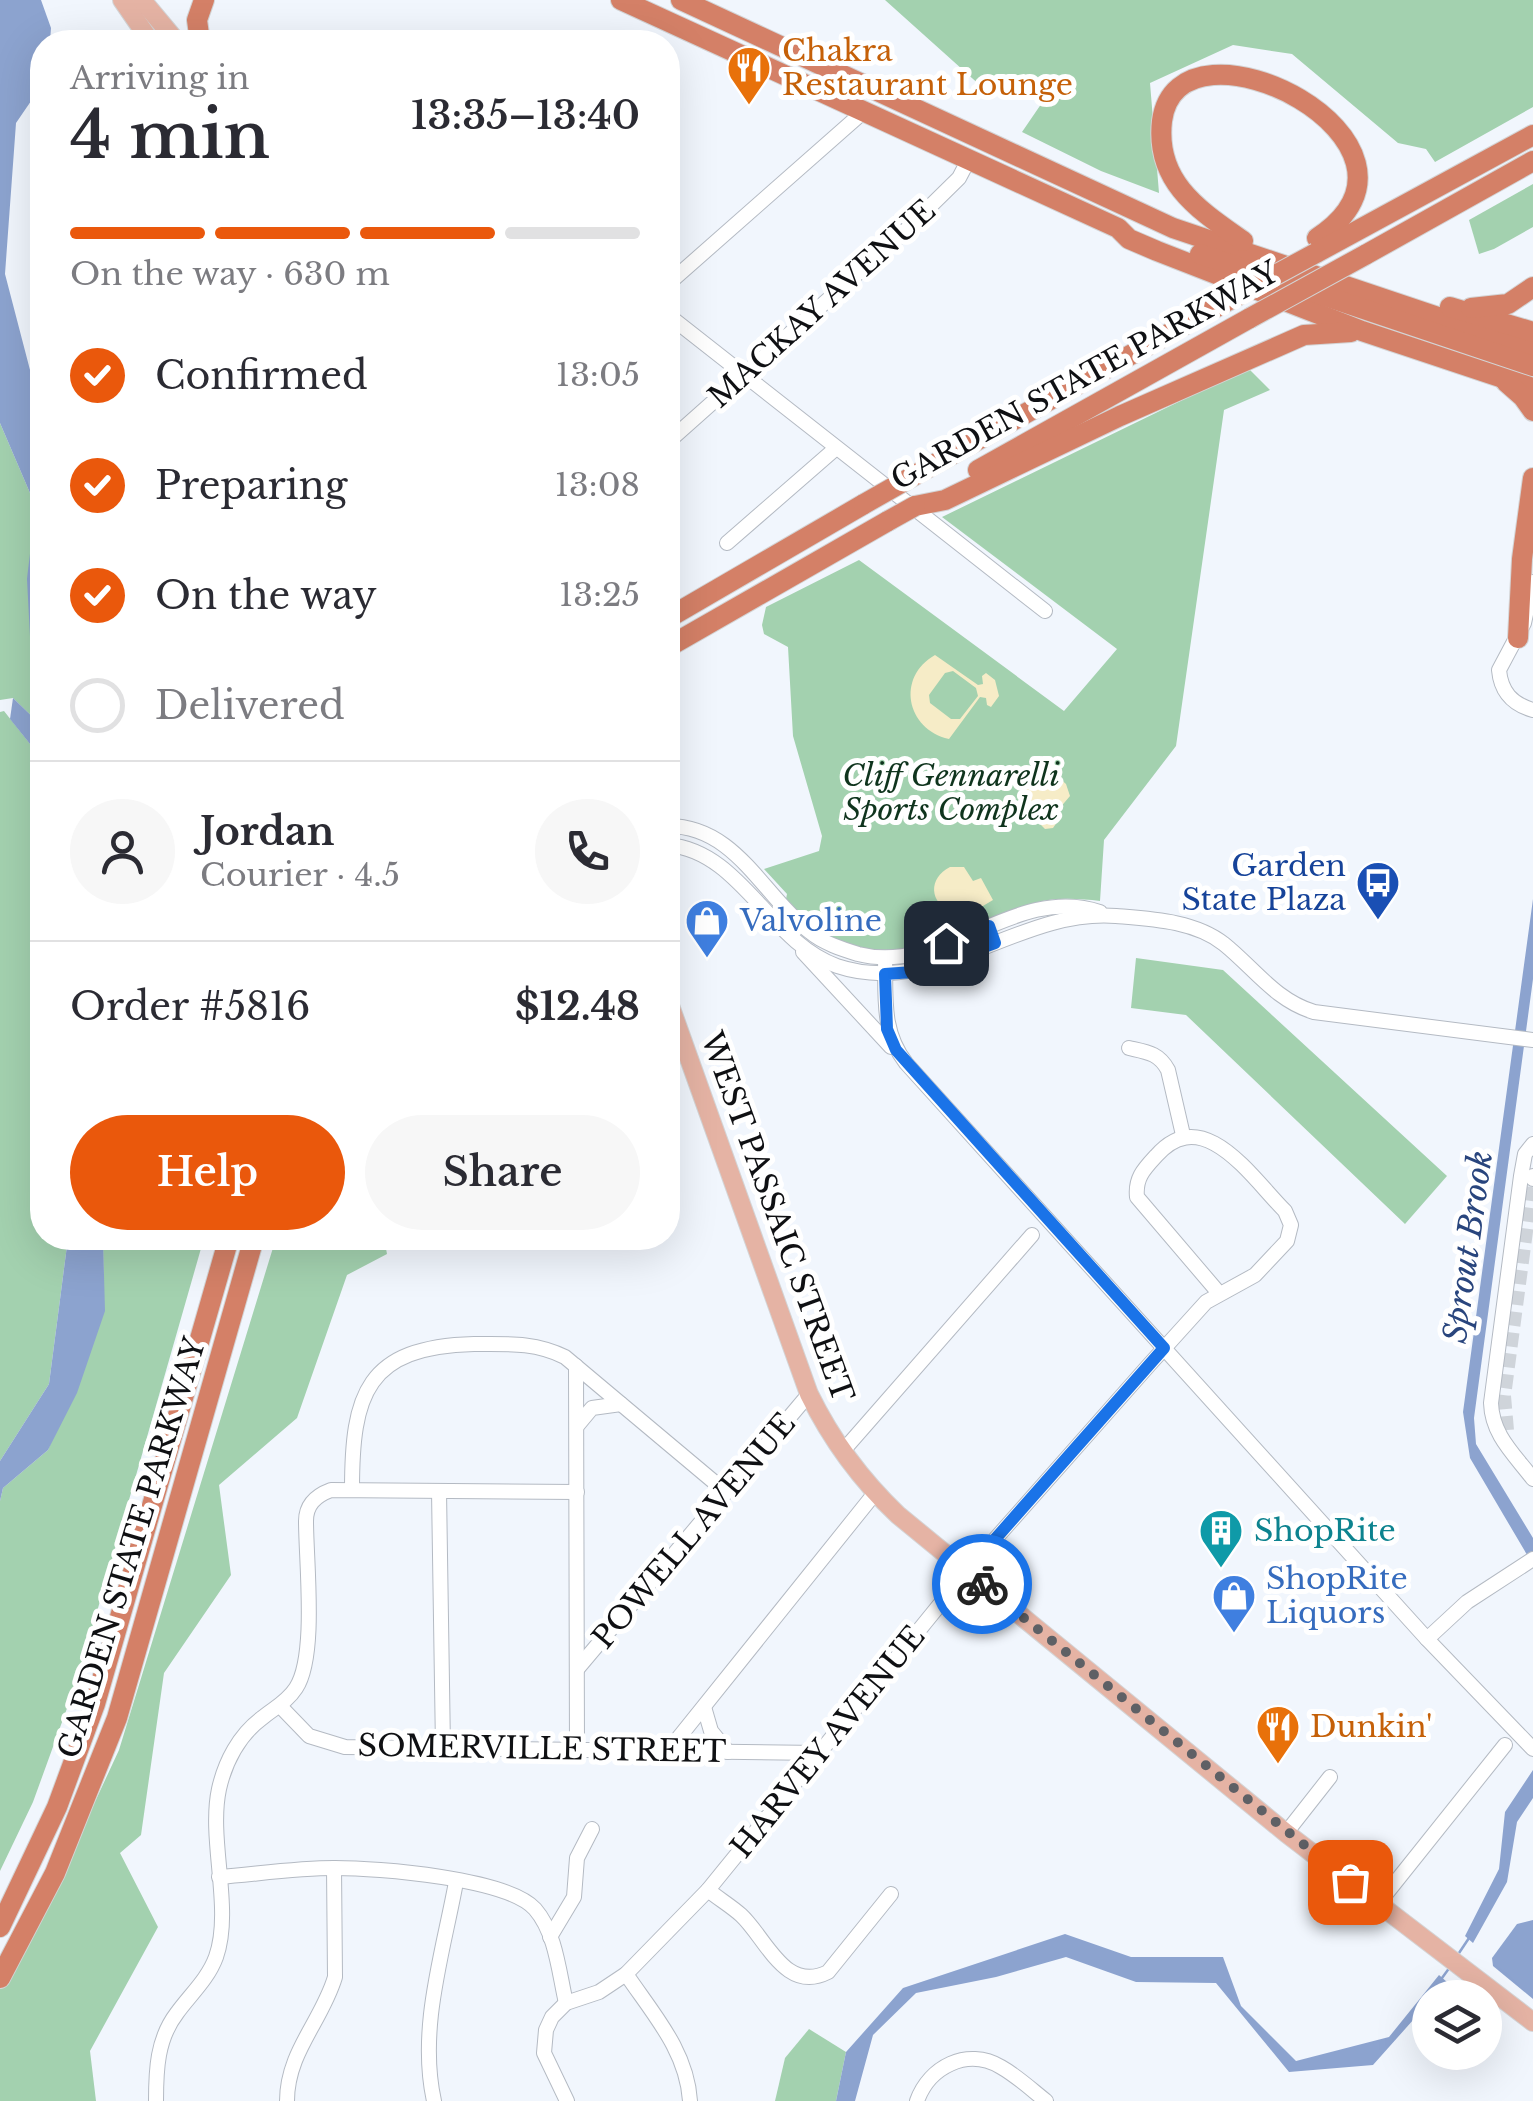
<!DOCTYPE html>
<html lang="en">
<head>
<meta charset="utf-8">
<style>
	body { margin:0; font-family:"Libre Baskerville",serif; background:#f7f7f7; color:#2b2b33; height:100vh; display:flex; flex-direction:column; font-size:38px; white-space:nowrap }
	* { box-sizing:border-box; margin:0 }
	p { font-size:32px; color:#7c7c81 }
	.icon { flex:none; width:55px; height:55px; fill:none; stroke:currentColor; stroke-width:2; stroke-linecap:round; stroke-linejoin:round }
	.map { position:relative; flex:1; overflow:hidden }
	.details { position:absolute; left:30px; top:30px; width:650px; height:1220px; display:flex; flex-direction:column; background:#fff; border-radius:40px; box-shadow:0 10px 40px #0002 }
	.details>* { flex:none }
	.controls { position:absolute; left:1412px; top:1980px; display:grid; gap:20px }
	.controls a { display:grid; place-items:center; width:90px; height:90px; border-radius:50%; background:#fff; box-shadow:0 10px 40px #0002; font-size:50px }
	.pin { position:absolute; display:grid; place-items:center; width:85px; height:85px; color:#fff; margin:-42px; border-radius:20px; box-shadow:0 5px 15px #0006 }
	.courier { position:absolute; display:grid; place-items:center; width:100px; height:100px; margin:-50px; border:8px solid #1a73e8; border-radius:50%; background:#fff; color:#222; box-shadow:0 2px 12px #0007 }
	.head em { font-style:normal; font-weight:600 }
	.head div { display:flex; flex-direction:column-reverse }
	.head { display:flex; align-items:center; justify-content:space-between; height:170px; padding:0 40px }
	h1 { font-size:65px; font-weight:600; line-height:75px }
	.bar { display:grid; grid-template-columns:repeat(4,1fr); gap:15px 10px; align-content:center; height:120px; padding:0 40px }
	.bar i { height:12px; border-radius:8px; background:#e1e1e2 }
	.bar .active { background:#ea580c }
	.bar p { grid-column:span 4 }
	.line { display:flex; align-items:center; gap:25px; padding:0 40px; border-top:2px solid #e1e1e2 }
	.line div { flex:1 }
	.round { display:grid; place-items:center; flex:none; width:105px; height:105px; border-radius:52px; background:#f7f7f7 }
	ol { padding:0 40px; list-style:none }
	li { display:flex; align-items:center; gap:30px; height:110px }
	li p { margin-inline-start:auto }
	li .icon { padding:10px; border-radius:50%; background:#ea580c; color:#fff; stroke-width:4 }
	li:last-child { color:#7c7c81 }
	li i { width:55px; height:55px; border:5px solid #e1e1e2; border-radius:50% }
	.action { display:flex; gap:20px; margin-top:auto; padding:20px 40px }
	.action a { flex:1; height:115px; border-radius:60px; background:#ea580c; color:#fff; font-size:40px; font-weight:600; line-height:115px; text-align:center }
	.action a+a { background:#f7f7f7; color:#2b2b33 }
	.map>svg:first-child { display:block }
	.green { fill:#a3d1af }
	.sand { fill:#f6ecc7; fill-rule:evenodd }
	.water { fill:#8ca3cf }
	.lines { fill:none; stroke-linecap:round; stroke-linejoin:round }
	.stream { stroke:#8ca3cf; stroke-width:2.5 }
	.river { stroke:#8ca3cf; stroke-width:18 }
	.minor-tunnel { stroke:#cfd4da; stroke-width:14; stroke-dasharray:14 7; stroke-linecap:butt }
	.minor-casing { stroke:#b4bac3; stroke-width:16 }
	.major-casing { stroke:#d4d4d5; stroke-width:20 }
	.highway-casing { stroke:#d4d4d5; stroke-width:22 }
	.minor { stroke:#fff; stroke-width:14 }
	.major { stroke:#e5b3a4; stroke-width:18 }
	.highway { stroke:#d48067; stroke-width:20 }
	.highway-bridge-casing { stroke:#d4d4d5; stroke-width:22; stroke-linecap:butt }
	.highway-bridge { stroke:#d48067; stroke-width:20 }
	.done { stroke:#5e6065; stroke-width:10; stroke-dasharray:0 18 }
	.route { stroke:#1a73e8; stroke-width:12 }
	.labels { text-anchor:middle; stroke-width:10; stroke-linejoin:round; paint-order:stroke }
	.food-label { font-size:30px; fill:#c56008; stroke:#fff; text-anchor:start }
	.street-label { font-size:30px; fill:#0f1013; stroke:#fff }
	.park-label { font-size:30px; font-style:italic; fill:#0f341d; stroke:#fff }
	.transit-label { font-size:30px; fill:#164399; stroke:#fff; text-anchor:end }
	.shop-label { font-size:30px; fill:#366cbe; stroke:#fff; text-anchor:start }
	.culture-label { font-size:30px; fill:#0d838f; stroke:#fff; text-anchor:start }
	.water-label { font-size:32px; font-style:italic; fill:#29457d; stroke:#fff }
</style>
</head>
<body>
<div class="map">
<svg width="1533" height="2101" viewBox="0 0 1533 2101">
	<rect width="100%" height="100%" fill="#f1f6fd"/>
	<!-- green -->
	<g class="green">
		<path d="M885,0H1533V107L1435,162L1426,149L1398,143L1292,54L1233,45L1150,83L1159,193L1101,171L1022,132L1048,94L992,96Z"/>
		<path d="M1533,184V227L1494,249L1479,254L1469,220Z"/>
		<path d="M1248,368L1270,390L1224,410L1176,746L1104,840L1100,901C1081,899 1058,897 1038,902C1024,905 1009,913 995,919C910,952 856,978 786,899L787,894L764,869L819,851L822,836L793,736L788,647L764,634L762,625L766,607L859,560L1064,711L1117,649L942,517Z"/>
		<path d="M0,423L42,521V726L13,698L0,700Z"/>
		<path d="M4,711L42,759V1238H68L49,1384L0,1461V712Z"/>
		<path d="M1136,958L1223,970L1447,1176L1405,1224L1186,1015L1131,1008Z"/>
		<path d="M103,1238H204L78,1678L33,1802L0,1871V1501L3,1488L48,1450L104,1311Z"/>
		<path d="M276,1238H384L387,1254L347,1275L297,1418L219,1485L231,1575L164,1673L141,1835L120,1853L158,1927L90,2051L96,2101H0V1976L80,1834L119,1750Z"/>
		<path d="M809,2029L846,2052L836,2101H775L785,2058Z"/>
	</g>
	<!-- sand -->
	<g class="sand">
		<path d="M935,655L978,685L983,684L982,676L986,673L995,680L999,696L991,707L987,705L986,698L980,697L949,739C906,729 896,677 935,655ZM953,671L976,688L978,696L960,719H951L930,703L929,695L945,673Z"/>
		<path d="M1043,774L1057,776L1066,784L1070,796L1053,816L1060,818L1053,828L1045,829L1037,821L1043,817L1023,798L1028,783Z"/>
		<path d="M950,867H964L973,881L981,878L993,900L971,913L966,905L952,912C929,903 928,878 950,867Z"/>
	</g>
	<!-- water -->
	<g class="water">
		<path d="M0,0H41L51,28L50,42H42V85L16,123L5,274L42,416V521L0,423Z"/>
		<path d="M13,698L42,726V759L10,719Z"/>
		<path d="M1533,899V979L1474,1418L1476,1444L1533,1538V1565L1470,1458L1463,1412Z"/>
		<path d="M68,1238H103L105,1311L77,1393L48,1450L3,1488L0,1501V1461L49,1384Z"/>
		<path d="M1533,1770V1798L1517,1822L1507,1882L1473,1943L1465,1936L1499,1869L1505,1812Z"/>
		<path d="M1533,1920V1999L1493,1966L1492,1958L1517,1924Z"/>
		<path d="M1065,1934L1131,1957H1223L1241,2006L1296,2061L1389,2037L1439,1975L1447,1982L1373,2065L1289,2072L1216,1983L1136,1982L1066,1957L996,1977L916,1993L873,2035L855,2101H836L846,2052L903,1988Z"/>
	</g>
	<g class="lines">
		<!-- stream -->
		<g class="stream">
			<path d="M1457,1956L1469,1938"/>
			<path d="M1442,1978L1450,1967"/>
		</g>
		<!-- river -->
		<path class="river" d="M42,529L36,579L42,694"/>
		<!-- minor-tunnel -->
		<path class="minor-tunnel" d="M1507,1430L1504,1396L1533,1179"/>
		<defs>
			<g id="minor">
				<path d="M668,284L862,113"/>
				<path d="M668,315L1045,611"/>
				<path d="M668,442L903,233L959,178L969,159"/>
				<path d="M727,543L835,449"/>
				<path d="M1533,582L1524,623L1499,670C1501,692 1512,704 1533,710"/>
				<path d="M668,826C736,826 762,895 810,932C823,943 842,949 858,954C944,976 1015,883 1100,912"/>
				<path d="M668,845C741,851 770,943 837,966C935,999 1018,908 1116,916C1152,919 1195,921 1224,944C1255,969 1275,1000 1314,1012L1533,1040"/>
				<path d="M803,952L891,1047"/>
				<path d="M885,958C886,996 881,1031 906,1063L1427,1639L1533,1749"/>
				<path d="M1129,1048C1147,1052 1159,1053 1168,1070L1183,1135"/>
				<path d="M1533,1144L1525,1154L1521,1176L1491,1403C1492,1435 1514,1454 1533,1479"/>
				<path d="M1533,1179V1176"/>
				<path d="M576,1366L577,1749"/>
				<path d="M577,1426L592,1408L621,1404"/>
				<path d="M842,1452L1032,1235"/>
				<path d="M352,1490C352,1394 366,1347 474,1344C507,1344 535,1342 565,1357L726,1492"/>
				<path d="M439,1491L443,1748"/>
				<path d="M1427,1639L1467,1602L1533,1559"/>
				<path d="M578,1668L809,1394"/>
				<path d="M280,1706L309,1736L345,1747L819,1753"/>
				<path d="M704,1707L711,1731L728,1752"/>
				<path d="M668,1751L875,1493"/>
				<path d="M1286,1833L1330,1777"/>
				<path d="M219,1877C257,1874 296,1868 335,1868C378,1868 507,1878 535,1909C556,1933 559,1973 566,2003"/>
				<path d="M708,1890C719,1899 731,1906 741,1915C766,1938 785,1994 828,1972L891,1894"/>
				<path d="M1378,1904L1505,1745"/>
				<path d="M550,1937L574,1897L577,1858L592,1829"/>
				<path d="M626,1974C653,2014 687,2051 690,2101"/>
				<path d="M156,2101C156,2070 157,2039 177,2013C190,1995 208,1979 216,1957C233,1909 208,1840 219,1789C225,1762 239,1735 262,1718C274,1708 287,1702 296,1688C317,1656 306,1562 306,1521C306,1505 315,1496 331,1490L577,1492"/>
				<path d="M287,2101C287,2052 322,2021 335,1977L334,1868"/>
				<path d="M434,2101C418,2029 443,1953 456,1882"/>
				<path d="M567,2101L544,2053L546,2030L552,2017L566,2003L599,1992L626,1974L708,1890L967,1571L1149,1365L1206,1302L1255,1275L1287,1241L1291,1225L1285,1211C1251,1177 1203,1102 1156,1156C1144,1169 1135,1178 1137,1197L1218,1292"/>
				<path d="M917,2101C929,2067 967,2047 1001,2067C1017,2076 1032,2090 1046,2101"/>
			</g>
			<g id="major">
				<path d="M122,0L151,42"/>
				<path d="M142,0L177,42"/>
				<path d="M668,1000L809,1394C832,1441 860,1479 898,1515L1286,1833L1533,2022"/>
			</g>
			<g id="highway">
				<path d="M621,0L1118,228L1129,239L1157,251L1362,331L1533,388"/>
				<path d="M681,0L1173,228L1533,349"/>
				<path d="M200,42L197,20L204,0"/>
				<path d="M1243,241C1199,210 1155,182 1162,121C1178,0 1461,144 1317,238"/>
				<path d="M1316,253L1533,135"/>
				<path d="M1200,254L1533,366"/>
				<path d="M1365,255L1533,161"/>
				<path d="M1450,307L1533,332"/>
				<path d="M1471,308L1508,304L1533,287"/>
				<path d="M1506,382L1523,397L1533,411"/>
				<path d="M978,470L1250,318"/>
				<path d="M915,475L1222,304"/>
				<path d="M915,506L945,500L1120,416L1304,335L1351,332"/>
				<path d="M668,618L864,504"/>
				<path d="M1518,638L1522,559L1533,478"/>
				<path d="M668,647L888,521"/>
				<path d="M0,1927L57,1807L95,1704L229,1238"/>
				<path d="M0,1978L55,1873L117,1718L254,1238"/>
			</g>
		</defs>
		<!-- minor casing -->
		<use href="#minor" class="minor-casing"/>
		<!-- major casing -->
		<use href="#major" class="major-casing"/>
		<!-- highway casing -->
		<use href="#highway" class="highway-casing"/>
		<!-- minor -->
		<use href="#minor" class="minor"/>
		<!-- major -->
		<use href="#major" class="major"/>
		<!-- highway -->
		<use href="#highway" class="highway"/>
		<defs>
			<g id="highway-bridge">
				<path d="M1222,304L1316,253"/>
				<path d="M1250,318L1365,255"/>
				<path d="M864,504L915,475"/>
				<path d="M888,521L915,506"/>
			</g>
		</defs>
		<!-- highway-bridge casing -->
		<use href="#highway-bridge" class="highway-bridge-casing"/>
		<!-- highway-bridge -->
		<use href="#highway-bridge" class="highway-bridge"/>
	</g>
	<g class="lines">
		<!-- done -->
		<path class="done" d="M982,1584L1350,1882"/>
		<!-- route -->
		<path class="route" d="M946,943L989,926L995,943L913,972L885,974L887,1029L896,1050L1164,1348L966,1572L982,1584"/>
	</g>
	<!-- icons -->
	<defs>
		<symbol id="restaurant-pin" viewBox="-11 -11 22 30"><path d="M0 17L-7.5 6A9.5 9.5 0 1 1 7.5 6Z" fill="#e8710a" stroke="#fff"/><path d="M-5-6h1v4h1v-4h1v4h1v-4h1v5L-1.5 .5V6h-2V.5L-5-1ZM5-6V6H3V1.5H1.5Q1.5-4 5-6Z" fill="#fff"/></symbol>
		<symbol id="bus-pin" viewBox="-11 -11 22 30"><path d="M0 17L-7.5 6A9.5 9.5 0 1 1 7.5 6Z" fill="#1a4fb4" stroke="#fff"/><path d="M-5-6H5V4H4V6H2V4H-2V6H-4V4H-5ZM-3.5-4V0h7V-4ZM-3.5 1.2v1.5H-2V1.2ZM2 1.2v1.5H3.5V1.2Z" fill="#fff"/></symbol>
		<symbol id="shop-pin" viewBox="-11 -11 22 30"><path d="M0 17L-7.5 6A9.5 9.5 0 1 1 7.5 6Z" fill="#3f7fe0" stroke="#fff"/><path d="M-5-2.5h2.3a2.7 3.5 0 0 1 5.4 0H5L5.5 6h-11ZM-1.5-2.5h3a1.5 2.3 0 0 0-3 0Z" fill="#fff"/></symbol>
		<symbol id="building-pin" viewBox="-11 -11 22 30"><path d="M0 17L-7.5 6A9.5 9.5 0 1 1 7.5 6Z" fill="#0f9aa8" stroke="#fff"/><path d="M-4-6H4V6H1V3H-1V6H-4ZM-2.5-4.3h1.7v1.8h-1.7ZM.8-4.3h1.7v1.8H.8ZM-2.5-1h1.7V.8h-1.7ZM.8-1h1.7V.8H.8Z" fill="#fff"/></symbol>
	</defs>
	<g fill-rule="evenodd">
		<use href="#restaurant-pin" x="724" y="43" width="50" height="68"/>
		<use href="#bus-pin" x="1353" y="858" width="50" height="68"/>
		<use href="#shop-pin" x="682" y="896" width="50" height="68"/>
		<use href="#building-pin" x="1196" y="1506" width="50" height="68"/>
		<use href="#shop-pin" x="1209" y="1571" width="50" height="68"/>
		<use href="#restaurant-pin" x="1253" y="1702" width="50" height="68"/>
	</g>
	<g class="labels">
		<!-- food labels -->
		<g class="food-label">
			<text x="782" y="61">Chakra<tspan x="782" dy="34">Restaurant Lounge</tspan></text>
			<text x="1310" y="1737">Dunkin'</text>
		</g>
		<!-- street labels -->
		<g class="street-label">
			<text transform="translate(822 304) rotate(-42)" y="10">MACKAY AVENUE</text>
			<text transform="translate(1085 376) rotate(-29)" y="10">GARDEN STATE PARKWAY</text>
			<text transform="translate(777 1217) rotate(70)" y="10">WEST PASSAIC STREET</text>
			<text transform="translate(694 1531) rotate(-50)" y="10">POWELL AVENUE</text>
			<text transform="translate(132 1548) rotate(-73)" y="10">GARDEN STATE PARKWAY</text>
			<text transform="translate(828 1742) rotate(-51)" y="10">HARVEY AVENUE</text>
			<text transform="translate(542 1749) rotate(1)" y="10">SOMERVILLE STREET</text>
		</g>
		<!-- park labels -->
		<g class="park-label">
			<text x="951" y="786">Cliff Gennarelli<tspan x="951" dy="34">Sports Complex</tspan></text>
		</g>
		<!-- transit labels -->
		<g class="transit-label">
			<text x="1346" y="876">Garden<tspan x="1346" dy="34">State Plaza</tspan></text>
		</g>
		<!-- shop labels -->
		<g class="shop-label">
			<text x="740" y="931">Valvoline</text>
			<text x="1266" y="1589">ShopRite<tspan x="1266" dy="34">Liquors</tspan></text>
		</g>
		<!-- culture labels -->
		<g class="culture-label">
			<text x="1254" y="1541">ShopRite</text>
		</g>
		<!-- water labels -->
		<g class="water-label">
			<text transform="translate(1468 1247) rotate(-82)" y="11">Sprout Brook</text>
		</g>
	</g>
</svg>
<div class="controls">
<a><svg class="icon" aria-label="layers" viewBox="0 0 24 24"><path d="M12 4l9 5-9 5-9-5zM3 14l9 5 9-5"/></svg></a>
</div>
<div class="pin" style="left:1350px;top:1882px;background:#ea580c"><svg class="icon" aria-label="bag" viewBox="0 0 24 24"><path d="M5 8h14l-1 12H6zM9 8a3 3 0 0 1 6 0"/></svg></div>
<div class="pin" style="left:946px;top:943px;background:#1f2937"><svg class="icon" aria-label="home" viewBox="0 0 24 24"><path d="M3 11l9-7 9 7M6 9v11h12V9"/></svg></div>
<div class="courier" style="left:982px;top:1584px"><svg class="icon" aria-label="bike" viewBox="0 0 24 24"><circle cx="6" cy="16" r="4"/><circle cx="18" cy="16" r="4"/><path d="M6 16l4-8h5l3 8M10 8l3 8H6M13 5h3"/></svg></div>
<section class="details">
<div class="head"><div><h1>4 min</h1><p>Arriving in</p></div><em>13:35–13:40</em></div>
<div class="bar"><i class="active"></i><i class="active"></i><i class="active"></i><i></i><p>On the way · 630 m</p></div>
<ol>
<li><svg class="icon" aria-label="check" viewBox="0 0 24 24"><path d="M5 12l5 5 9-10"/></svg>Confirmed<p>13:05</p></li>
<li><svg class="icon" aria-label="check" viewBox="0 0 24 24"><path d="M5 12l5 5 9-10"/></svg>Preparing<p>13:08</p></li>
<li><svg class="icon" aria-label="check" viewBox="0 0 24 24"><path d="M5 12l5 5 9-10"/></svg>On the way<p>13:25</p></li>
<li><i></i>Delivered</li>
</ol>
<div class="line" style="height:180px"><a class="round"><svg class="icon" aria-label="person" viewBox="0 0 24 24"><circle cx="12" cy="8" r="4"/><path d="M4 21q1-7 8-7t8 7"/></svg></a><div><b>Jordan</b><p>Courier · 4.5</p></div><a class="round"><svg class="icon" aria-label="phone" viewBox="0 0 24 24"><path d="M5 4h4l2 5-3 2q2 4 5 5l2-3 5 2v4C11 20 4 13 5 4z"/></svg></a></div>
<div class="line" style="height:130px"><div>Order #5816</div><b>$12.48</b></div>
<div class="action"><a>Help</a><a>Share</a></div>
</section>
</div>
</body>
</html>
